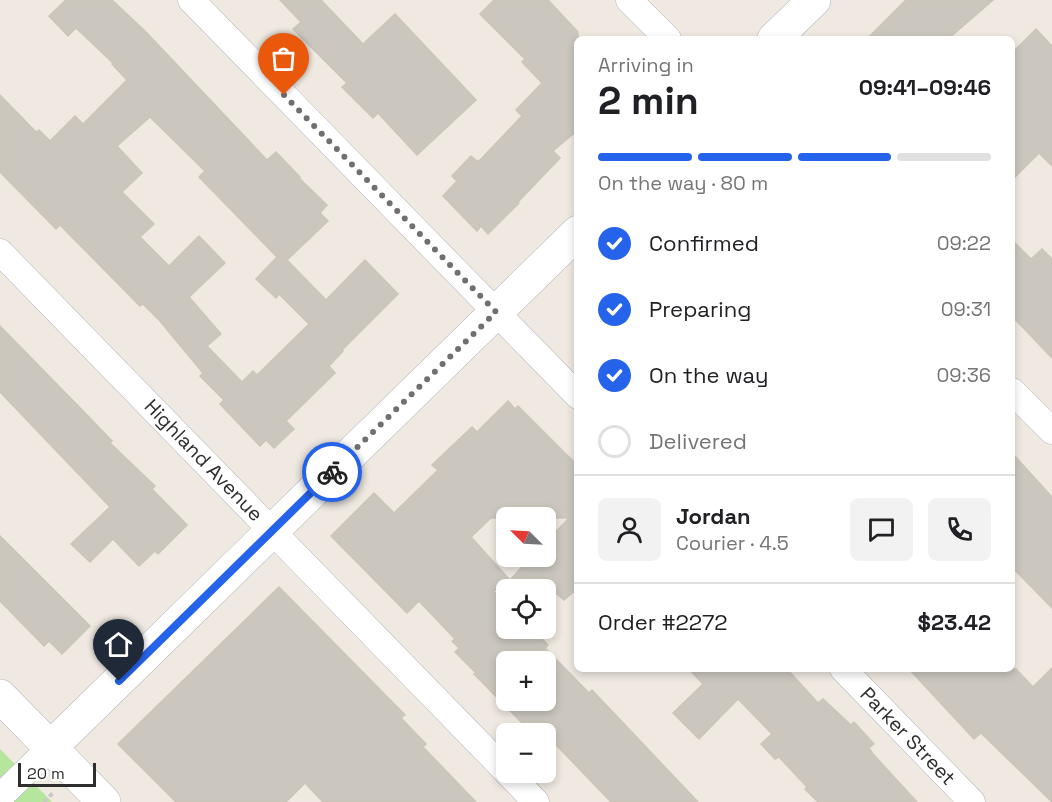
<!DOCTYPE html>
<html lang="en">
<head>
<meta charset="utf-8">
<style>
	body { margin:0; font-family:"Space Grotesk",sans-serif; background:#f2f2f2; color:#202124; height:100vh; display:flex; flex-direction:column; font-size:22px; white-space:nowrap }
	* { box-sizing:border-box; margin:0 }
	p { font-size:20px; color:#757577 }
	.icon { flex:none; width:33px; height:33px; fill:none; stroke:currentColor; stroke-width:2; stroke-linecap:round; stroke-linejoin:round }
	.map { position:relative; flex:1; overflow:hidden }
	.panel { position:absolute; left:574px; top:36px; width:441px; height:636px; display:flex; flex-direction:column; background:#fff; border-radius:9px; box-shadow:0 3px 9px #0003 }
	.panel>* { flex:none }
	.needle { width:39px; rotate:294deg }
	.tools { position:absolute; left:496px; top:507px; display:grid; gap:12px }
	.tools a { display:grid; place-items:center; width:60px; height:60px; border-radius:9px; background:#fff; box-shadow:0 3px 9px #0003; font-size:30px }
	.scale { position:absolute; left:18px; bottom:15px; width:78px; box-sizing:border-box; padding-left:6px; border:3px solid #2e2e2e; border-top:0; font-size:16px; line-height:21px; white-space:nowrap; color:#2e2e2e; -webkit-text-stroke:4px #fff; paint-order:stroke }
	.pin { position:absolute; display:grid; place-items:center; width:51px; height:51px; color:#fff; margin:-62px -26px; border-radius:50% 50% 50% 0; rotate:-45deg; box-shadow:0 0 6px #0007 }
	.pin .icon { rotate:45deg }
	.courier { position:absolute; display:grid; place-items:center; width:60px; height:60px; margin:-30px; border:4px solid #2563eb; border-radius:50%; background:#fff; color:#222; box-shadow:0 2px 8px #0007 }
	.head em { font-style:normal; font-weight:600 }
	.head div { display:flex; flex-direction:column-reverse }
	.head { display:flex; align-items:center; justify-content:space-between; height:102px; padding:0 24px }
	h1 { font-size:39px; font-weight:600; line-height:45px }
	.bar { display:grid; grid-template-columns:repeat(4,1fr); gap:9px 6px; align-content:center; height:72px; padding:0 24px }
	.bar i { height:8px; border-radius:4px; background:#e0e0e0 }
	.bar .active { background:#2563eb }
	.bar p { grid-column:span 4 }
	.line { display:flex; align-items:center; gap:15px; padding:0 24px; border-top:2px solid #e0e0e0 }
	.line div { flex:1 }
	.round { display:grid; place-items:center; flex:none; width:63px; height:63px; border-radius:9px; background:#f2f2f2 }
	ol { padding:0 24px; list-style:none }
	li { display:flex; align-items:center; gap:18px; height:66px }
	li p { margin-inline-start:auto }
	li .icon { padding:6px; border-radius:50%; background:#2563eb; color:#fff; stroke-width:4 }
	li:last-child { color:#757577 }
	li i { width:33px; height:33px; border:3px solid #e0e0e0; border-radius:50% }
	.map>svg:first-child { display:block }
	.green { fill:#b6e59e }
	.building { fill:#cbc7bf; stroke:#cbc5ba; stroke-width:1.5; fill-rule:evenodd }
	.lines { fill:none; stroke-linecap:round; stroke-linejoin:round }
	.street-casing { stroke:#b4b7c1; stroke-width:27 }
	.secondary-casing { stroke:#b4b7c1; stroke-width:34 }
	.path { stroke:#c9c9c9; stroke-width:4; stroke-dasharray:4.5 3; stroke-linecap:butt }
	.street { stroke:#fff; stroke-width:26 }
	.secondary { stroke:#fff; stroke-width:33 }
	.done { stroke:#726f6d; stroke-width:6; stroke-dasharray:0 10.8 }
	.route { stroke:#2563eb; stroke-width:8 }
	.labels { text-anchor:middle; stroke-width:4.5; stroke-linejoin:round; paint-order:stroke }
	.street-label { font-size:20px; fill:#2e2e2e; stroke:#fff }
</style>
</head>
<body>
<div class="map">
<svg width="1052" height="802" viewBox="0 0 1052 802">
	<rect width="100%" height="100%" fill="#efe9e1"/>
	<!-- green -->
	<path class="green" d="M0,749L52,802H0Z"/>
	<!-- building -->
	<g class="building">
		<path d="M66,0H112L146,32L267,160L276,152L300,177L299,178L327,205L320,213L328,221L287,260L326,300L365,260L398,294L342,350L343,351L329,366L335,373L286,421L294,429L274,448L266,440L260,446L220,404L224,400L200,376L203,373L159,320L143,304L140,306L60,225L56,229L0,172V95L36,132L39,130L50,141L75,116L83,124L127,80L112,64L113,63L76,28L68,36L49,16ZM150,117L205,171L199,177L277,257L256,279L276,298L279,294L309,324L257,375L253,371L242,382L207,346L221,334L189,297L225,263L199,236L169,266L140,237L154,224L122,192L142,173L117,146Z"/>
		<path d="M280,0H321L363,44L395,14L476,100L417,155L378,113L373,118L342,87L347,83L293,29L301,22Z"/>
		<path d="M494,0H548L578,32V130L553,151L560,158L518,202L519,203L488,234L481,226L477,231L443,196L457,181L452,176L471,156L477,161L480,160L522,116L516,110L542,83L522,62L525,59L480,14Z"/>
		<path d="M906,0H993L948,39H867Z"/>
		<path d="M1036,29L1052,46V166L1039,153L1012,180V53Z"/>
		<path d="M1012,240L1031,259L1042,249L1052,259V358L1012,316Z"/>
		<path d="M0,326L89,417L112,441L110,443L155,486L152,489L187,525L158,554L155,551L139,566L113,539L90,562L71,544L110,507L0,392Z"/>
		<path d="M508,401L515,409L518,406L578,466V588L564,600L552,590H492L507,604V628H531L548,645L545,648L589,693L592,690L698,802H611L538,726L531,732L474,674L476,673L455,652L459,648L452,641L455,639L419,601L407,613L331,536L374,493L394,513L438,470L432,465L472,427L477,432ZM491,518H569L546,542V556H532L510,580L471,537ZM507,662H546V700H507Z"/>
		<path d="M1012,453L1052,497V608L1012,567Z"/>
		<path d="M0,536L90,626L62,654L49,641L44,646L0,601Z"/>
		<path d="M279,587L405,715L401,718L426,744L423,747L476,802H323L305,783L286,802H176L118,744Z"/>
		<path d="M1052,668V802L981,733L974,739L909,669H1016L1033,687Z"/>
		<path d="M689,669H787L818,703L823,699L851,725L854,722L874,744L869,748L873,754L917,802H818L805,789L807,787L779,757L775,759L761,744L772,734L738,699L699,739L673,713L703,684Z"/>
	</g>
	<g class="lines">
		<defs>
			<g id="street">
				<path d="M191,0L578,396"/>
				<path d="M629,0L668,39"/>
				<path d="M0,252L507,772"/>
				<path d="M1012,391L1052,431"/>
				<path d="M843,669L972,802"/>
				<path d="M507,772L536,802"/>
				<path d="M0,797L51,747"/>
			</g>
			<g id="secondary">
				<path d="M774,39L814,0"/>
				<path d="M0,696L104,802"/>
				<path d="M51,747L578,232"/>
			</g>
		</defs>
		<!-- street casing -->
		<use href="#street" class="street-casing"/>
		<!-- secondary casing -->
		<use href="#secondary" class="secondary-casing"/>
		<!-- path -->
		<path class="path" d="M44,802L53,793"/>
		<!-- street -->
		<use href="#street" class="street"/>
		<!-- secondary -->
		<use href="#secondary" class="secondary"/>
	</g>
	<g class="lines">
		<!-- done -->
		<path class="done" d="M284,95L496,312L332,472"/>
		<!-- route -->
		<path class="route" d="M119,681L332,472"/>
	</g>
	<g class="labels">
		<!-- street labels -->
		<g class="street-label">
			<text transform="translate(204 460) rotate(46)" y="7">Highland Avenue</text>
			<text transform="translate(908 736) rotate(46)" y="7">Parker Street</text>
		</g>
	</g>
</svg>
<div class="tools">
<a><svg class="needle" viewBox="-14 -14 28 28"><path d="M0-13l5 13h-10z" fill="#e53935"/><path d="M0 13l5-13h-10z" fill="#757577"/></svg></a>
<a><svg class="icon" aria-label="locate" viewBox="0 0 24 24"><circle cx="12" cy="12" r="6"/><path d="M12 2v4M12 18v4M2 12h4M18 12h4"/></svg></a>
<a>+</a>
<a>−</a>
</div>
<div class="scale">20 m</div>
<div class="pin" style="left:284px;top:95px;background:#ea580c"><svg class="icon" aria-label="bag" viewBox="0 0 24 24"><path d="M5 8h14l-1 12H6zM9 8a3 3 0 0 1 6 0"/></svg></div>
<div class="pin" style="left:119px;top:681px;background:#1f2937"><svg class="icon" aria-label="home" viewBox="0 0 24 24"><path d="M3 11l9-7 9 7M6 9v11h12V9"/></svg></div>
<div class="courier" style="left:332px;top:472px"><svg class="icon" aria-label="bike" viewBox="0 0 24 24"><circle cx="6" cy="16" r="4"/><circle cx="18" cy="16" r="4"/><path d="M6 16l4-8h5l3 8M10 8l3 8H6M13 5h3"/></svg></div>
<section class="panel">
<div class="head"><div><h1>2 min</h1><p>Arriving in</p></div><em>09:41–09:46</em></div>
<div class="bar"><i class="active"></i><i class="active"></i><i class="active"></i><i></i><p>On the way · 80 m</p></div>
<ol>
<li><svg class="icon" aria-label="check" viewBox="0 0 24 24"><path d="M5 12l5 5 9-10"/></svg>Confirmed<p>09:22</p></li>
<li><svg class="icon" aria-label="check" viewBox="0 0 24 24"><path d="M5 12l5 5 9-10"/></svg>Preparing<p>09:31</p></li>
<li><svg class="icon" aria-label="check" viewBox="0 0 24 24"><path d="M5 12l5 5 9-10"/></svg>On the way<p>09:36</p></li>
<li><i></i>Delivered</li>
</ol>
<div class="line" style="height:108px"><a class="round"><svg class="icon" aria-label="person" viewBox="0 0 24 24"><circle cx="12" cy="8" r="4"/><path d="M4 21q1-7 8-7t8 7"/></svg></a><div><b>Jordan</b><p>Courier · 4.5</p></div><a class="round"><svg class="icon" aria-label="chat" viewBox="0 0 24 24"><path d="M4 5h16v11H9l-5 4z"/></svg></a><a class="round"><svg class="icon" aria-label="phone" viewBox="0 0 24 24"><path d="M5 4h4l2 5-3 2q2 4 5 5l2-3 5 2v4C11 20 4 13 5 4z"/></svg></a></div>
<div class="line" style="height:78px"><div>Order #2272</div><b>$23.42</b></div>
</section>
</div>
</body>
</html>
